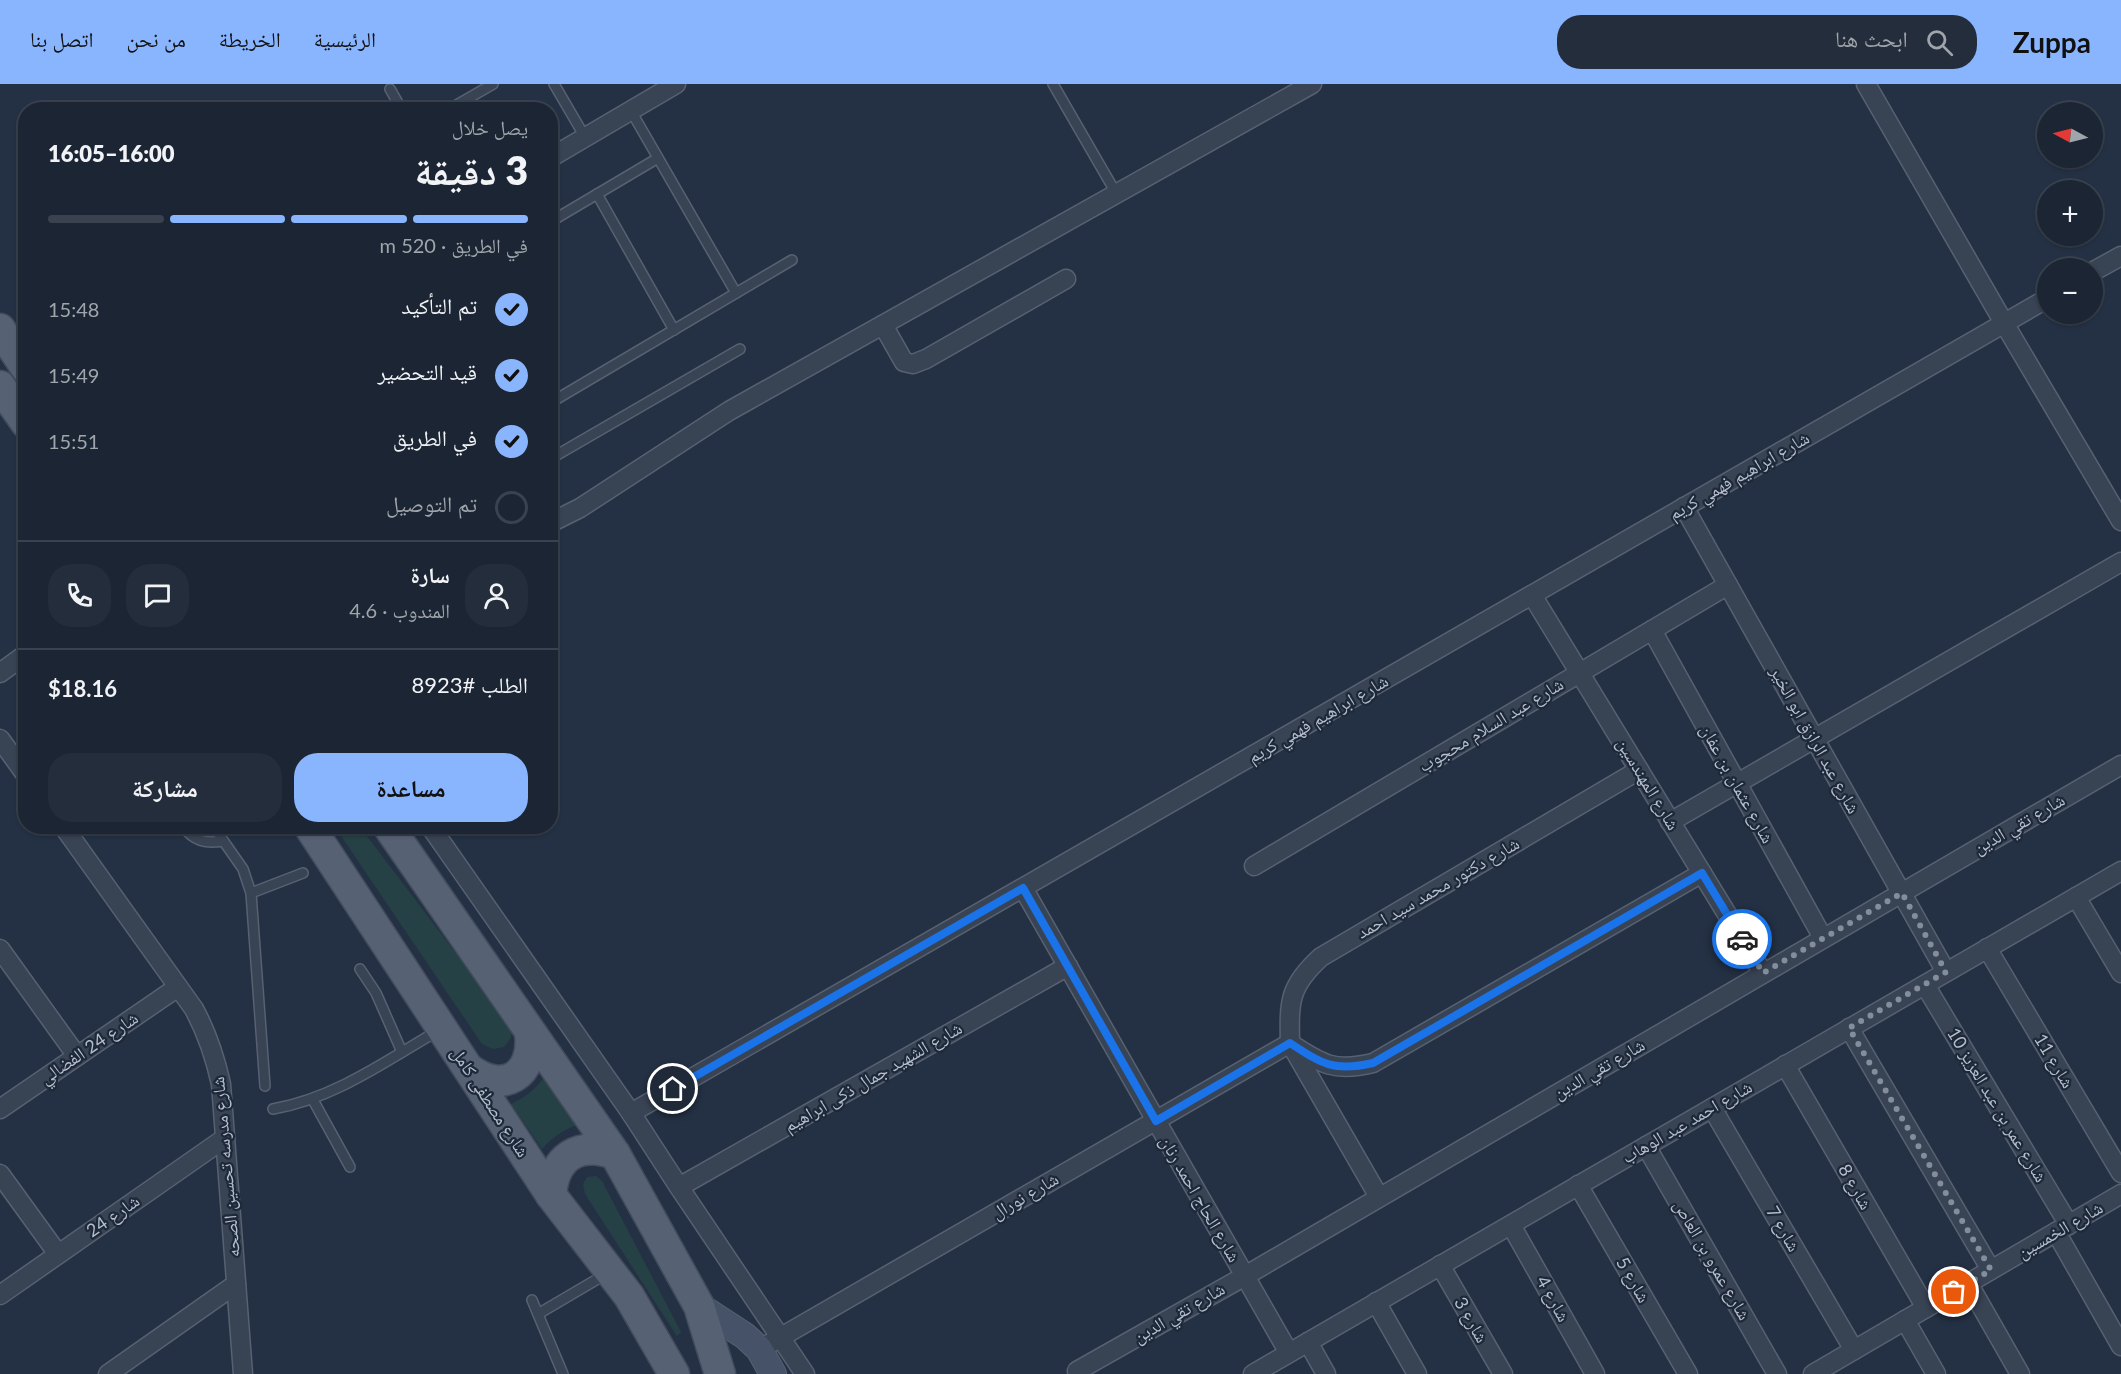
<!DOCTYPE html>
<html lang="ar">
<head>
<meta charset="utf-8">
<style>
	body { margin:0; font-family:Lato,"Noto Naskh Arabic",sans-serif; background:#242d3b; color:#f1f3f6; direction:rtl; height:100vh; display:flex; flex-direction:column; font-size:22px; white-space:nowrap }
	* { box-sizing:border-box; margin:0 }
	p { font-size:20px; color:#a0a5ac }
	.icon { flex:none; width:33px; height:33px; fill:none; stroke:currentColor; stroke-width:2; stroke-linecap:round; stroke-linejoin:round }
	.map { position:relative; flex:1; overflow:hidden; direction:ltr }
	.drawer { position:absolute; left:18px; top:18px; width:540px; height:732px; display:flex; flex-direction:column; background:#1b2533; border-radius:24px; box-shadow:0 2px 4px #0004,0 0 0 2px #39424e; direction:rtl }
	.drawer>* { flex:none }
	.needle { width:39px; rotate:277deg }
	.fabs { position:absolute; left:2037px; top:18px; display:grid; gap:12px }
	.fabs a { display:grid; place-items:center; width:66px; height:66px; border-radius:50%; background:#1b2533; box-shadow:0 2px 4px #0004,0 0 0 2px #39424e; font-size:30px }
	.pin { position:absolute; display:grid; place-items:center; width:51px; height:51px; color:#fff; margin:-26px; border:3px solid #fff; border-radius:50%; box-shadow:0 2px 6px #0007 }
	.courier { position:absolute; display:grid; place-items:center; width:60px; height:60px; margin:-30px; border:4px solid #1a73e8; border-radius:50%; background:#fff; color:#222; box-shadow:0 2px 8px #0007 }
	.summary em { font-style:normal; font-weight:800 }
	.summary div { display:flex; flex-direction:column-reverse }
	.summary { display:flex; align-items:center; justify-content:space-between; height:102px; padding:0 30px }
	h1 { font-size:39px; font-weight:800; line-height:45px }
	.bar { display:grid; grid-template-columns:repeat(4,1fr); gap:9px 6px; align-content:center; height:72px; padding:0 30px }
	.bar i { height:8px; border-radius:4px; background:#39424e }
	.bar .active { background:#89b5ff }
	.bar p { grid-column:span 4 }
	.line { display:flex; align-items:center; gap:15px; padding:0 30px; border-top:2px solid #39424e }
	.line div { flex:1 }
	.round { display:grid; place-items:center; flex:none; width:63px; height:63px; border-radius:24px; background:#242d3b }
	ol { padding:0 30px; list-style:none }
	li { display:flex; align-items:center; gap:18px; height:66px }
	li p { margin-inline-start:auto }
	li .icon { padding:6px; border-radius:50%; background:#89b5ff; color:#111; stroke-width:4 }
	li:last-child { color:#a0a5ac }
	li i { width:33px; height:33px; border:3px solid #39424e; border-radius:50% }
	.action { display:flex; gap:12px; margin-top:auto; padding:12px 30px }
	.action a { flex:1; height:69px; border-radius:24px; background:#89b5ff; color:#111; font-size:24px; font-weight:800; line-height:69px; text-align:center }
	.action a+a { background:#242d3b; color:#f1f3f6 }
	header { display:flex; align-items:center; gap:36px; box-sizing:border-box; height:84px; padding:0 30px; background:#89b5ff; color:#111 }
	header strong { font-size:28px }
	nav { display:flex; gap:33px; margin-inline-start:auto; font-size:21px }
	.search { width:420px; height:54px; background:#242d3b; display:flex; align-items:center; gap:15px; box-sizing:border-box; padding:0 21px; border-radius:24px; color:#a0a5ac; font-size:22px }
	.map>svg:first-child { display:block }
	.green { fill:#264145 }
	.lines { fill:none; stroke-linecap:round; stroke-linejoin:round }
	.service-casing { stroke:#576171; stroke-width:12 }
	.minor-casing { stroke:#576171; stroke-width:21 }
	.secondary-casing { stroke:#576171; stroke-width:28 }
	.primary-casing { stroke:#424c5d; stroke-width:33 }
	.service { stroke:#384354; stroke-width:9 }
	.minor { stroke:#384354; stroke-width:18 }
	.secondary { stroke:#465267; stroke-width:26 }
	.primary { stroke:#566274; stroke-width:30 }
	.done { stroke:#838d9d; stroke-width:6; stroke-dasharray:0 10.8 }
	.route { stroke:#1a73e8; stroke-width:8 }
	.labels { text-anchor:middle; stroke-width:4.5; stroke-linejoin:round; paint-order:stroke }
	.street-label { font-size:18px; fill:#b6becd; stroke:#1d2839 }
</style>
</head>
<body>
<header>
<strong>Zuppa</strong>
<div class="search"><svg class="icon" aria-label="search" viewBox="0 0 24 24"><circle cx="10" cy="10" r="6"/><path d="M15 15l6 6"/></svg>ابحث هنا</div>
<nav><a>الرئيسية</a><a>الخريطة</a><a>من نحن</a><a>اتصل بنا</a></nav>
</header>
<div class="map">
<svg width="2121" height="1290" viewBox="0 0 2121 1290">
	<rect width="100%" height="100%" fill="#243144"/>
	<!-- green -->
	<g class="green">
		<path d="M335,743H360L512,943L511,954L504,963L493,965L482,960Z"/>
		<path d="M546,991L579,1040C564,1046 553,1052 542,1065L511,1020C526,1013 536,1005 546,991Z"/>
		<path d="M596,1092L602,1097L681,1248L677,1252L585,1110L583,1100L587,1093Z"/>
	</g>
	<g class="lines">
		<defs>
			<g id="service">
				<path d="M554,0L585,53"/>
				<path d="M1053,0L1116,109"/>
				<path d="M390,5L402,26"/>
				<path d="M448,26L493,0"/>
				<path d="M631,27L736,209"/>
				<path d="M597,110L674,246"/>
				<path d="M550,138L658,74"/>
				<path d="M550,319L792,176"/>
				<path d="M550,375L740,265"/>
				<path d="M182,742C194,757 205,760 223,757"/>
				<path d="M213,742L243,785L251,809L265,1002"/>
				<path d="M251,809L303,789"/>
				<path d="M360,885L376,909L402,968"/>
				<path d="M313,1016L350,1083"/>
				<path d="M273,1025C335,1014 386,977 439,946"/>
				<path d="M532,1216L563,1290"/>
				<path d="M538,1230L606,1190"/>
			</g>
			<g id="minor">
				<path d="M1866,0L2004,239L2121,437"/>
				<path d="M550,74L676,0"/>
				<path d="M2092,188L2121,172"/>
				<path d="M883,241L904,278L913,280L926,275L1066,195"/>
				<path d="M1684,423L1946,888"/>
				<path d="M550,439L580,424L729,327L1312,0"/>
				<path d="M1532,511L1763,889"/>
				<path d="M1652,546L1823,854"/>
				<path d="M0,589L26,570"/>
				<path d="M0,655L26,691"/>
				<path d="M1670,738L2121,478"/>
				<path d="M63,742L194,925C207,949 215,973 221,1000L243,1290"/>
				<path d="M430,742L631,1029L679,1103L805,1290"/>
				<path d="M1254,782L1728,501"/>
				<path d="M1023,804L1289,1269"/>
				<path d="M2076,813L2121,889"/>
				<path d="M1987,864L2121,1089"/>
				<path d="M0,865L77,972"/>
				<path d="M1925,901L2069,1141"/>
				<path d="M1849,944L1991,1186"/>
				<path d="M1291,960C1323,981 1335,988 1373,979L1702,789"/>
				<path d="M1785,981L1926,1224"/>
				<path d="M1712,1024L1854,1266"/>
				<path d="M0,1025L178,903"/>
				<path d="M631,1029L2048,214"/>
				<path d="M1646,1062L1777,1290"/>
				<path d="M0,1090L58,1170"/>
				<path d="M1578,1101L1688,1290"/>
				<path d="M679,1103L1068,882"/>
				<path d="M1379,1113L1290,959C1289,917 1289,902 1321,873L1639,686"/>
				<path d="M1511,1141L1595,1290"/>
				<path d="M2056,1148L2121,1262"/>
				<path d="M1440,1181L1503,1290"/>
				<path d="M1968,1199L2020,1290"/>
				<path d="M0,1211L225,1054"/>
				<path d="M1376,1218L1417,1290"/>
				<path d="M1905,1236L1936,1290"/>
				<path d="M1308,1258L1326,1290"/>
				<path d="M769,1260L1290,959"/>
				<path d="M1077,1287L1245,1192L2121,681"/>
				<path d="M108,1290L236,1200"/>
				<path d="M1253,1290L2121,787"/>
				<path d="M1813,1290L2121,1110"/>
			</g>
			<path id="secondary" d="M699,1222L745,1252L759,1265L773,1290"/>
			<g id="primary">
				<path d="M0,245L26,284"/>
				<path d="M0,302L26,339"/>
				<path d="M309,742L551,1111L629,1212L674,1290"/>
				<path d="M388,742L615,1070L699,1222L720,1290"/>
				<path d="M469,985C504,1011 535,991 530,949"/>
				<path d="M551,1111C554,1073 578,1057 615,1070"/>
			</g>
		</defs>
		<!-- service casing -->
		<use href="#service" class="service-casing"/>
		<!-- minor casing -->
		<use href="#minor" class="minor-casing"/>
		<!-- secondary casing -->
		<use href="#secondary" class="secondary-casing"/>
		<!-- primary casing -->
		<use href="#primary" class="primary-casing"/>
		<!-- service -->
		<use href="#service" class="service"/>
		<!-- minor -->
		<use href="#minor" class="minor"/>
		<!-- secondary -->
		<use href="#secondary" class="secondary"/>
		<!-- primary -->
		<use href="#primary" class="primary"/>
	</g>
	<g class="lines">
		<!-- done -->
		<path class="done" d="M1742,855L1763,889L1902,809L1946,888L1849,944L1991,1186L1954,1208"/>
		<!-- route -->
		<path class="route" d="M673,1005L1023,804L1156,1037L1290,959C1322,980 1334,988 1373,979L1702,789L1742,855"/>
	</g>
	<g class="labels">
		<!-- street labels -->
		<g class="street-label">
			<text transform="translate(1739 392) rotate(-30)" y="6">شارع ابراهيم فهمي كريم</text>
			<text transform="translate(1318 635) rotate(-30)" y="6">شارع ابراهيم فهمي كريم</text>
			<text transform="translate(1491 641) rotate(-31)" y="6">شارع عبد السلام محجوب</text>
			<text transform="translate(1815 656) rotate(61)" y="6">شارع عبد الرازق ابو الخير</text>
			<text transform="translate(1648 700) rotate(59)" y="6">شارع المهندسين</text>
			<text transform="translate(1737 700) rotate(61)" y="6">شارع عثمان بن عفان</text>
			<text transform="translate(2019 740) rotate(-30)" y="6">شارع تقي الدين</text>
			<text transform="translate(1438 804) rotate(-30)" y="6">شارع دكتور محمد سيد احمد</text>
			<text transform="translate(89 964) rotate(-34)" y="6">شارع 24 الفضالي</text>
			<text transform="translate(2054 977) rotate(59)" y="6">شارع 11</text>
			<text transform="translate(1599 985) rotate(-30)" y="6">شارع تقي الدين</text>
			<text transform="translate(873 993) rotate(-30)" y="6">شارع الشهيد جمال ذكى ابراهيم</text>
			<text transform="translate(490 1018) rotate(57)" y="6">شارع مصطفى كامل</text>
			<text transform="translate(1997 1021) rotate(59)" y="6">شارع عمر بن عبد العزيز 10</text>
			<text transform="translate(1687 1038) rotate(-30)" y="6">شارع احمد عبد الوهاب</text>
			<text transform="translate(226 1083) rotate(-95)" y="6">شارع مدرسه تحسين الصحه</text>
			<text transform="translate(1855 1103) rotate(60)" y="6">شارع 8</text>
			<text transform="translate(1025 1112) rotate(-30)" y="6">شارع نورال</text>
			<text transform="translate(1200 1115) rotate(60)" y="6">شارع الحاج احمد رنان</text>
			<text transform="translate(113 1132) rotate(-35)" y="6">شارع 24</text>
			<text transform="translate(1783 1145) rotate(60)" y="6">شارع 7</text>
			<text transform="translate(2060 1146) rotate(-30)" y="6">شارع الخمسين</text>
			<text transform="translate(1712 1176) rotate(60)" y="6">شارع عمرو بن العاص</text>
			<text transform="translate(1633 1196) rotate(60)" y="6">شارع 5</text>
			<text transform="translate(1553 1215) rotate(61)" y="6">شارع 4</text>
			<text transform="translate(1179 1229) rotate(-30)" y="6">شارع تقي الدين</text>
			<text transform="translate(1471 1236) rotate(60)" y="6">شارع 3</text>
		</g>
	</g>
</svg>
<div class="fabs">
<a><svg class="needle" viewBox="-14 -14 28 28"><path d="M0-13l5 13h-10z" fill="#e53935"/><path d="M0 13l5-13h-10z" fill="#a0a5ac"/></svg></a>
<a>+</a>
<a>−</a>
</div>
<div class="pin" style="left:1954px;top:1208px;background:#ea580c"><svg class="icon" aria-label="bag" viewBox="0 0 24 24"><path d="M5 8h14l-1 12H6zM9 8a3 3 0 0 1 6 0"/></svg></div>
<div class="pin" style="left:673px;top:1005px;background:#1f2937"><svg class="icon" aria-label="home" viewBox="0 0 24 24"><path d="M3 11l9-7 9 7M6 9v11h12V9"/></svg></div>
<div class="courier" style="left:1742px;top:855px"><svg class="icon" aria-label="car" viewBox="0 0 24 24"><path d="M5 17H2v-5l4-1 3-4h7l3 4 3 1v5h-3M9 17h6M6 11h13"/><circle cx="7" cy="17" r="2"/><circle cx="17" cy="17" r="2"/></svg></div>
<section class="drawer">
<div class="summary"><div><h1>3 دقيقة</h1><p>يصل خلال</p></div><em>16:00–16:05</em></div>
<div class="bar"><i class="active"></i><i class="active"></i><i class="active"></i><i></i><p>في الطريق · 520 m</p></div>
<ol>
<li><svg class="icon" aria-label="check" viewBox="0 0 24 24"><path d="M5 12l5 5 9-10"/></svg>تم التأكيد<p>15:48</p></li>
<li><svg class="icon" aria-label="check" viewBox="0 0 24 24"><path d="M5 12l5 5 9-10"/></svg>قيد التحضير<p>15:49</p></li>
<li><svg class="icon" aria-label="check" viewBox="0 0 24 24"><path d="M5 12l5 5 9-10"/></svg>في الطريق<p>15:51</p></li>
<li><i></i>تم التوصيل</li>
</ol>
<div class="line" style="height:108px"><a class="round"><svg class="icon" aria-label="person" viewBox="0 0 24 24"><circle cx="12" cy="8" r="4"/><path d="M4 21q1-7 8-7t8 7"/></svg></a><div><b>سارة</b><p>المندوب · 4.6</p></div><a class="round"><svg class="icon" aria-label="chat" viewBox="0 0 24 24"><path d="M4 5h16v11H9l-5 4z"/></svg></a><a class="round"><svg class="icon" aria-label="phone" viewBox="0 0 24 24"><path d="M5 4h4l2 5-3 2q2 4 5 5l2-3 5 2v4C11 20 4 13 5 4z"/></svg></a></div>
<div class="line" style="height:78px"><div>الطلب #8923</div><b>$18.16</b></div>
<div class="action"><a>مساعدة</a><a>مشاركة</a></div>
</section>
</div>
</body>
</html>
